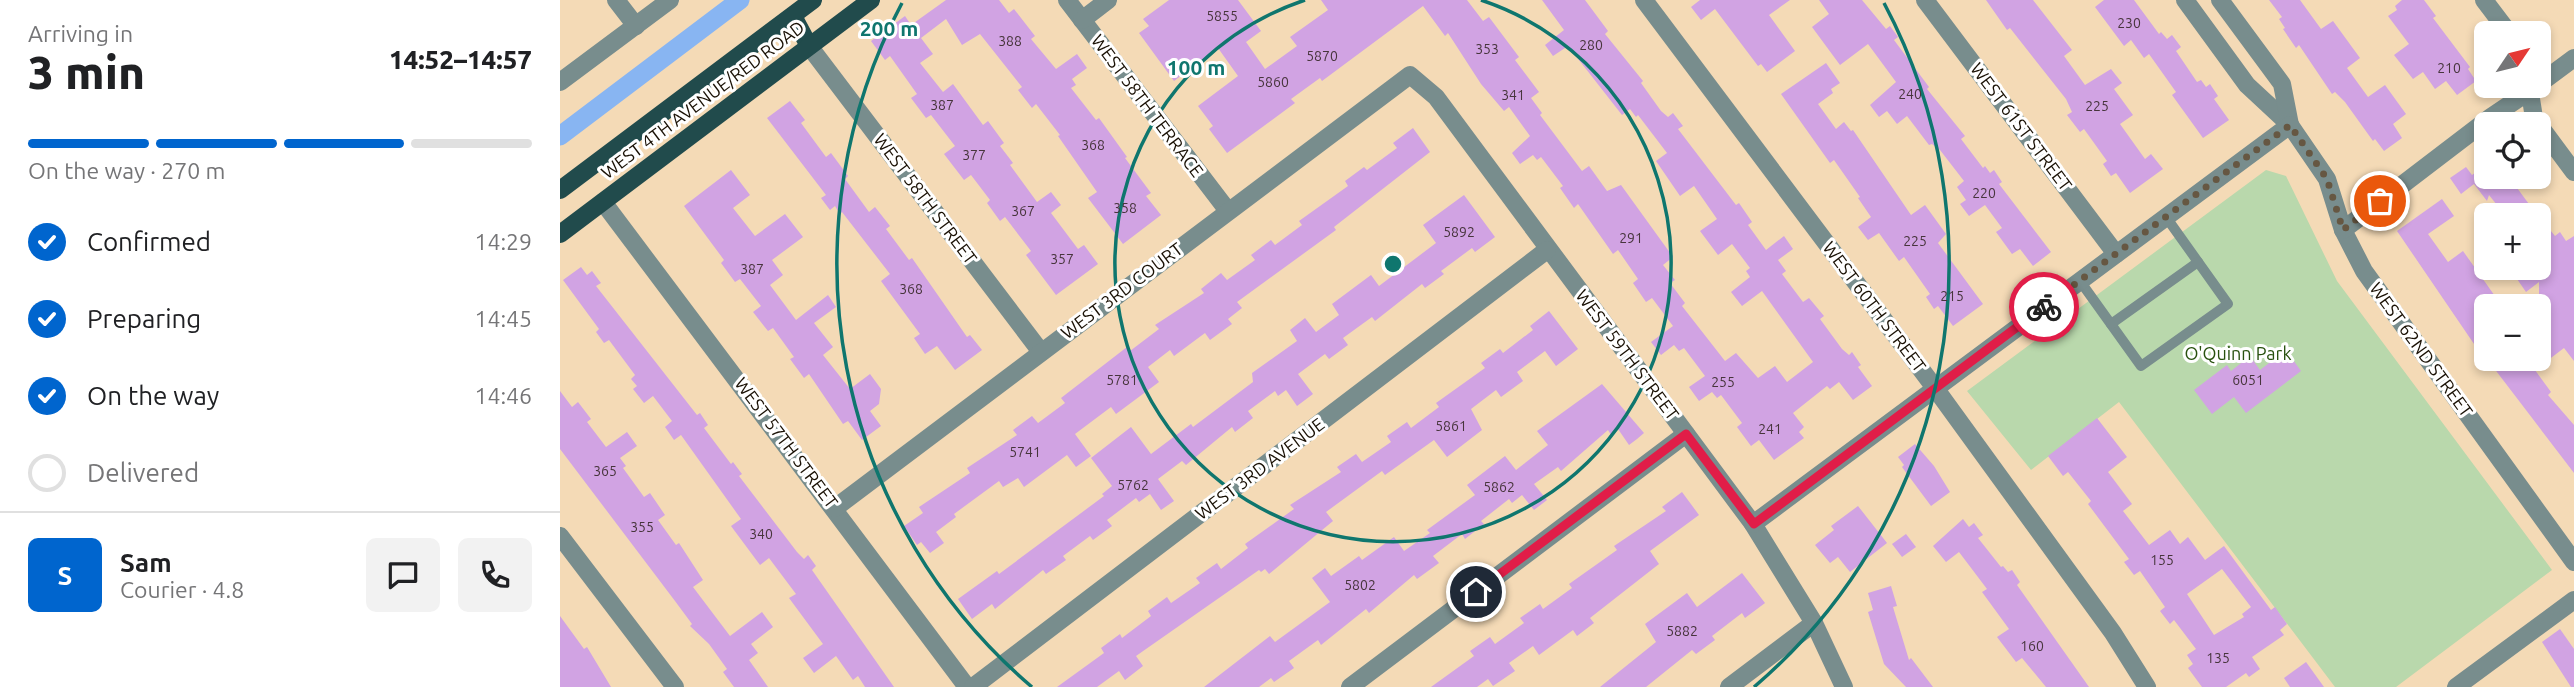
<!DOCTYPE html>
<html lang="en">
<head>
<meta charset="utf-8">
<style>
	body { margin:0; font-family:Ubuntu,sans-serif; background:#f2f2f2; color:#202124; height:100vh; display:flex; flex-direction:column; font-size:26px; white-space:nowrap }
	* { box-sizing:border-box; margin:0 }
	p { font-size:23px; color:#757577 }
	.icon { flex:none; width:38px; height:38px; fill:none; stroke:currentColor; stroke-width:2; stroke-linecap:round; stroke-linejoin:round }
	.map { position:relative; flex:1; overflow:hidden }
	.side { display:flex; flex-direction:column; background:#fff; width:560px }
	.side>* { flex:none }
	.needle { width:46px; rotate:55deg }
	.buttons { position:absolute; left:1914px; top:21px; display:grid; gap:14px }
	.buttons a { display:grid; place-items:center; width:77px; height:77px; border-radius:10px; background:#fff; box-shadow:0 4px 10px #0003; font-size:35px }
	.pin { position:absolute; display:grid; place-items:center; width:60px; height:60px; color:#fff; margin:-30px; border:4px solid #fff; border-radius:50%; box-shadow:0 2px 7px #0007 }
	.courier { position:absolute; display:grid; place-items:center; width:70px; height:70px; margin:-35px; border:5px solid #e11d48; border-radius:50%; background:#fff; color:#222; box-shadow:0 2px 9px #0007 }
	.overview em { font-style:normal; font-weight:800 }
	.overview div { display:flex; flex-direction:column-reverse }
	.overview { display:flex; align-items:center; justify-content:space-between; height:119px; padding:0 28px }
	h1 { font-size:46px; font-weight:800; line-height:52px }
	.bar { display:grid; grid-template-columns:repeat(4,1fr); gap:10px 7px; align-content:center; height:84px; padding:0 28px }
	.bar i { height:9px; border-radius:5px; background:#e0e0e0 }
	.bar .on { background:#0065ce }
	.bar p { grid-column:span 4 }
	.line { display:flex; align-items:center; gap:18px; padding:0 28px; border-top:2px solid #e0e0e0 }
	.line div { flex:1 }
	.round { display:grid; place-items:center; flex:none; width:74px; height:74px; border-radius:10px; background:#f2f2f2 }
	ol { padding:0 28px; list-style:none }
	li { display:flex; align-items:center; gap:21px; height:77px }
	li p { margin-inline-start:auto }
	li .icon { padding:7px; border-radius:50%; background:#0065ce; color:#fff; stroke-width:4 }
	li:last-child { color:#757577 }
	li i { width:38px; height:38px; border:4px solid #e0e0e0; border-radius:50% }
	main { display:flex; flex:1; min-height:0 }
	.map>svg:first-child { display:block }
	.green { fill:#b9d8ac }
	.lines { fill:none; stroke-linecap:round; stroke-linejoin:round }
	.canal { stroke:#88b5f2; stroke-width:19 }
	.building { fill:#d1a3e3; fill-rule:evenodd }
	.service { stroke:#788d8d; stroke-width:10 }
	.minor { stroke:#788d8d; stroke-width:18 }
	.tertiary { stroke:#788d8d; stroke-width:18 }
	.primary { stroke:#214b4c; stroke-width:18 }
	.done { stroke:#665742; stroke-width:7; stroke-dasharray:0 12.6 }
	.route { stroke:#e11d48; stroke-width:9 }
	.ring { fill:none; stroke:#0f766e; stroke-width:3.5 }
	.labels { text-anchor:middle; stroke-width:6; stroke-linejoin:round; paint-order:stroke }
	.number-label { font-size:14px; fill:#47353c }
	.street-label { font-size:18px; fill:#191004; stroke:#fff }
	.park-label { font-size:18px; fill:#28510e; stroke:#fff }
	.centre { fill:#0f766e; stroke:#fff; stroke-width:3.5 }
	.ring-label { font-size:21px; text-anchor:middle; font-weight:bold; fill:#0f766e; stroke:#fff; stroke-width:6; stroke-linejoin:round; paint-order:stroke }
</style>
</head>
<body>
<main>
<section class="side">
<div class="overview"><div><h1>3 min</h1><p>Arriving in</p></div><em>14:52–14:57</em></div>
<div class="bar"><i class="on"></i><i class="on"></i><i class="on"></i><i></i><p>On the way · 270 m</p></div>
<ol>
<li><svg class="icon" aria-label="check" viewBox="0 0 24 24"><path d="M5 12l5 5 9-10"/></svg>Confirmed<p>14:29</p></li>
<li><svg class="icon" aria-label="check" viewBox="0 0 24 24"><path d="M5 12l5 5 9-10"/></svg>Preparing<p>14:45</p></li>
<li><svg class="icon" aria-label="check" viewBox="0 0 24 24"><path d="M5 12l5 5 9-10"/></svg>On the way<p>14:46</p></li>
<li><i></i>Delivered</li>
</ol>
<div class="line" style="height:126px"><b class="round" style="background:#0065ce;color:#fff">S</b><div><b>Sam</b><p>Courier · 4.8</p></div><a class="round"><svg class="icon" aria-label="chat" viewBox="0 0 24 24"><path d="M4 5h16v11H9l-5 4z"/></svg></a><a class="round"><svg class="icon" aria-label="phone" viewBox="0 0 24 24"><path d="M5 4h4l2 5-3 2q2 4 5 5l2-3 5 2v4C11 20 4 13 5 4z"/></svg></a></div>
</section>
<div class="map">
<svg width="2014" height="687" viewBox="0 0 2014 687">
	<rect width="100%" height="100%" fill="#f4dab6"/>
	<!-- green -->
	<path class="green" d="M1706,170L1726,176L1777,281L1992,570L1836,687H1775L1559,402L1471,470L1407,391Z"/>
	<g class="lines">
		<!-- canal -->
		<path class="canal" d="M0,136L180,0"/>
	</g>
	<!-- building -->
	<g class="building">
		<path d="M386,0H439L449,13L454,9L475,36L471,39L496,69L517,54L527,68L512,79L516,85L511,88L536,120L539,118L567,157L565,158L591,193L586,196L601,215L563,244L528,198L537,192L498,136L500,135L476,104L472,108L458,90L462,87L420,34L402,45L386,19L361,38L373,54L360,63L383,92L393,84L423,125L428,121L444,143L440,146L453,163L450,165L477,202L491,192L501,205L491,213L518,249L524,245L538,264L496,295L466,255L471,251L445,217L440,221L427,203L430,200L411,175L404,180L384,154L395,146L371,115L366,118L351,98L357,94L330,56L325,60L311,41L345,16L351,25Z"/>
		<path d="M609,0H678L701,31L686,42L705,69L737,46L730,37L768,10L761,0H907L923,21L929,17L959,57L955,60L979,92L971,98L982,113L980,115L1022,171L1029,166L1047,191L1061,185L1113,257L1103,265L1115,280L1110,283L1125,303L1122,306L1165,361L1176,353L1198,378L1215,366L1227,382L1253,362L1202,291L1182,306L1171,292L1190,277L1186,271L1190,268L1172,244L1158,255L1140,231L1157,219L1134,186L1120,196L1096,161L1107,153L1078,115L1076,117L1070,109L1062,115L1008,46L993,56L985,45L1004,30L982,0H1025L1048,31L1045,34L1083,81L1081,83L1101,111L1108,117L1113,113L1123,126L1118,129L1176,205L1179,203L1192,222L1188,225L1206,250L1224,236L1233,249L1218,260L1226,271L1222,274L1243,302L1249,298L1264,316L1260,319L1282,349L1289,355L1292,352L1301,365L1298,367L1312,386L1293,400L1279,382L1270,389L1267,386L1243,405L1233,413L1244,427L1239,432L1244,438L1214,460L1199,440L1191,446L1177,427L1182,423L1161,395L1157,398L1152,392L1139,401L1129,387L1145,376L1124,348L1119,351L1114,345L1101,355L1091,342L1113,326L1092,298L1086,302L1073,283L1078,279L1058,250L1053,254L1018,204L1014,208L1000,188L1003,186L981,157L977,160L973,155L960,164L952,153L970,136L949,107L944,111L921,84L888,33L885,36L863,6L762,81L760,78L731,99L735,103L667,153L649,129L653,126L638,106L678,76L658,48L614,81L579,33L589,26L583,19Z"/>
		<path d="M1140,0H1230L1209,15L1235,51L1207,72L1201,64L1198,66L1155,9L1141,20L1131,7Z"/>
		<path d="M1259,0H1302L1326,29L1330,26L1338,37L1334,40L1369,87L1367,89L1405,136L1401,139L1423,168L1425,166L1430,173L1434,170L1442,182L1439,184L1491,252L1473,266L1460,249L1452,254L1436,232L1442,228L1425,205L1409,216L1400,204L1406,200L1397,187L1404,181L1380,150L1372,144L1369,145L1347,116L1337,124L1327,111L1319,117L1310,105L1336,82L1308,44L1280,65L1252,27L1269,14Z"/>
		<path d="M1426,0H1473L1512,50L1504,56L1525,85L1551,69L1562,83L1554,89L1573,115L1560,124L1585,159L1591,154L1603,169L1570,193L1556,173L1551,176L1543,164L1547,161L1524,129L1520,132L1507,115L1512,112L1506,99L1450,28L1447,30Z"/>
		<path d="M1544,0H1574L1599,34L1601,32L1607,39L1612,35L1621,47L1616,51L1637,82L1641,80L1646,87L1650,84L1658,96L1654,99L1669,120L1643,138L1612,95L1616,92L1589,54L1584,58L1571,40L1564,46L1535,7Z"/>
		<path d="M1709,0H1740L1761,29L1773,21L1800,58L1787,68L1808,97L1825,85L1846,114L1833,124L1842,138L1824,151L1815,139L1813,141L1785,102L1775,92L1772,94L1739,45L1736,48L1723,29L1725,28L1719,19L1722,17Z"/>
		<path d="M1842,0H1864L1876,16L1873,18L1910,67L1908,69L1916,81L1897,95L1886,81L1875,89L1863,72L1853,79L1834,55L1849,44L1828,16L1837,10L1835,6Z"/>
		<path d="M1266,63L1280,83L1271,89L1273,93L1258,104L1276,129L1284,122L1291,131L1293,130L1351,215L1365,205L1386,234L1378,243L1423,304L1393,326L1378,306L1374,309L1366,297L1370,294L1344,257L1339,261L1319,233L1308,240L1298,227L1311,217L1298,198L1300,197L1274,160L1270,163L1221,94Z"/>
		<path d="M230,101L245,120L241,123L266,157L271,153L288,176L285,179L309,212L315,207L330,226L326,229L349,260L352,258L407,337L410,335L422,350L395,370L377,346L365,354L354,338L360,334L321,281L330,274L282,212L280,214L275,206L270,210L261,198L266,195L207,118Z"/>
		<path d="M853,128L870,152L774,227L776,230L677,302L682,308L668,319L672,324L650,340L645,333L614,356L610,350L588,367L599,382L556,414L551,407L515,434L531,456L516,467L507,455L464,487L458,478L443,487L439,481L394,514L396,517L376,532L384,543L370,553L361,542L357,545L344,526L363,513L359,507L410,473L407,468L457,435L453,430L472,416L478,423L505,403L501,398L567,347L570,351L599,329L595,325L644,293L641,289L661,273L667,280L695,260L691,255L711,240L715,245L742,225L739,221L788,186L785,181L804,167L807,170L837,148L833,143Z"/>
		<path d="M1927,164V177H1949L1977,215H1945L1929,195L1927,201L1914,184L1901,194L1890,178L1906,167L1912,175Z"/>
		<path d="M171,170L190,195L173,208L195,236L225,214L243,237L212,260L223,275L210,285L236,320L268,295L276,307L254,323L273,347L263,355L290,389L310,374L321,389L319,404L310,411L321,426L302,440L288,421L283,424L249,374L244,378L230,359L234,357L213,328L208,331L193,312L201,306L180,279L175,282L161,263L164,260L124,206Z"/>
		<path d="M904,195L935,237L915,252L912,248L881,271L884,274L865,288L862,284L815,321L812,317L783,338L788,345L769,359L765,354L738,374L753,394L737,406L726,390L718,396L715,391L688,411L693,418L675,432L672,427L626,465L622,461L598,479L614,501L601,510L590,494L579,502L576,498L547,520L552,526L533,540L530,536L503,556L506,560L486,574L483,570L435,609L432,604L412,619L398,599L437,571L439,574L544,496L542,494L552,486L531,458L571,427L591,454L631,424L633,427L693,382L692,373L737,341L730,330L745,318L756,332L779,315L772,304L811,275L819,286L876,243L863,225Z"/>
		<path d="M1882,199L1894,216L1868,234L1888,262L1903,251L1942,306H1927V363L1837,231Z"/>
		<path d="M1979,216L1995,236L2000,232L2006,241L2014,236V361L2004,348L1975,370L1991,392L1988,395L2014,425V473L1927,359H1979V282L1966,292L1957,279L1973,268H1979Z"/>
		<path d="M21,267L27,275L32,271L41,283L36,286L137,415L140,413L148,425L144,428L171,464L173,462L182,474L179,476L237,552L244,559L248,555L256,566L252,570L334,687H305L298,676L293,680L276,656L254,673L243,658L263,644L229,598L236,594L209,558L200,565L171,526L181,519L121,435L114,440L105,427L112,421L93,396L84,403L73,389L77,386L71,379L75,375L49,340L44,343L36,332L39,329L3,280Z"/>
		<path d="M989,311L1018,349L996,366L985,351L957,372L963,381L941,397L936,390L911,409L922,430L887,457L874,440L825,475L822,471L766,512L773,521L709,574L705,569L701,572L699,570L576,656L583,666L565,680L559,671L537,687H497L544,653L541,648L560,634L562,638L591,616L588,611L607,597L611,603L640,583L636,578L647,570L657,563L661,569L688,548L685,544L734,509L730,505L781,472L777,467L796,454L802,462L831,442L827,436L847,422L851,428L879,407L876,403L925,368L921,363L940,349L943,353L973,330L970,326Z"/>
		<path d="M1726,350L1741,371L1686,413L1674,397L1652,414L1634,390L1667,365L1671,371L1690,356L1700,370Z"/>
		<path d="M1042,384L1084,433L1077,439L1069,445L1058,429L1051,435L1048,430L1001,471L998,467L974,484L987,500L974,510L962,495L952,503L949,499L921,521L924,524L905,539L902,534L873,556L879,563L857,579L854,575L809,613L806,609L761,645L758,640L729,661L734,668L714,682L711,678L699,687H644L710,636L715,642L770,602L752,578L765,568L771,576L799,556L802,560L834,537L844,551L870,533L867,530L915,495L907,485L945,456L956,470L988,445L977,431Z"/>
		<path d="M0,391L12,407L18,402L31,419L27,422L46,447L67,432L77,446L60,458L66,466L63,468L84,497L90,493L105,515L98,520L116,545L119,543L143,580L133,587L170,636L202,612L213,627L191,644L198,653L189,660L208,687H174L163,672L167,669L149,644L130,626L132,624L115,601L0,449Z"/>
		<path d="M1537,418L1567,457L1548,472L1572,504L1563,511L1589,545L1610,530L1620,544L1628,537L1645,560L1664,546L1711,610L1715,607L1727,624L1720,630L1724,635L1692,657L1700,669L1689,677L1686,673L1666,687H1642L1628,668L1633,664L1627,655L1636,649L1614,620L1610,624L1600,611L1605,607L1580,571L1574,575L1564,562L1569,559L1528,504L1531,501L1508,472L1503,476L1488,456ZM1662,569L1691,607L1682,614L1684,617L1654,635L1627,594Z"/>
		<path d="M1355,444L1374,466L1390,492L1371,506L1342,467L1344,465L1338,457Z"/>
		<path d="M1122,492L1139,515L1090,551L1099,564L1030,618L1034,623L1017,636L1013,630L979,655L973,646L949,663L955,671L933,686L928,679L917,687H871L914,656L910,651L930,637L935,644L964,623L960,618L980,604L983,609L1012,588L1009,584L1057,550L1054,546L1106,511L1102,507Z"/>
		<path d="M1298,506L1327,543L1290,572L1278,557L1270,563L1255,545L1274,530L1271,526Z"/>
		<path d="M1403,519L1409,527L1414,523L1423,535L1418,538L1441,567L1443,566L1448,572L1452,570L1460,582L1457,585L1529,687H1486L1462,658L1456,662L1437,637L1449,629L1422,592L1427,589L1399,552L1386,562L1373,546Z"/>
		<path d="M1346,534L1356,547L1342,557L1332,544Z"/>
		<path d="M1182,573L1205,603L1185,618L1182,613L1152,636L1155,640L1136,654L1132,650L1086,687H1040L1096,642L1085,624L1127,593L1137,607Z"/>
		<path d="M1331,586L1337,606L1333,607L1349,660L1351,658L1373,687H1346L1324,664L1308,612L1313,610L1308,593Z"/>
		<path d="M0,616L24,649L27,647L51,687H0Z"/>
		<path d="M2000,629L2014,649V687H2011L1982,642Z"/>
		<path d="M1746,662L1764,687H1730L1724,678Z"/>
	</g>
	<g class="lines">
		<!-- service -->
		<g class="service">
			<path d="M1520,281L1581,366L1668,304L1606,217"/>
			<path d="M1551,324L1638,262"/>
		</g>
		<!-- minor -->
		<g class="minor">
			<path d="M56,0L76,26"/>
			<path d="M507,0L668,211"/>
			<path d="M1365,0L1556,254"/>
			<path d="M1625,0L1687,85L1730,125L1767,179L1783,230L1804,271L2014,562"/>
			<path d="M1660,0L1722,84L1730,125"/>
			<path d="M1924,0L1949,33"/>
			<path d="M522,20L548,0"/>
			<path d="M249,46L481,352"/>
			<path d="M0,82L110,0"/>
			<path d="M1979,84L2014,58"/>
			<path d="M1969,86L1974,118L1979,124"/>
			<path d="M1979,125L2014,172"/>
			<path d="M43,202L407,687"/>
			<path d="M1783,230L1931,117L1977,86"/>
			<path d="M275,508L850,75L876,97L1193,524L1254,623L1284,687"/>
			<path d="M1193,524L1730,125"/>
			<path d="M413,687L987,250"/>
			<path d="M790,687L1126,434"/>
			<path d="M1169,687L1254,623"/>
			<path d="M1896,687L2014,600"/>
		</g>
		<!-- tertiary -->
		<g class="tertiary">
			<path d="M1084,0L1375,388L1553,633L1587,687"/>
			<path d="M0,536L115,687"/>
		</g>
		<!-- primary -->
		<g class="primary">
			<path d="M233,16L249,46"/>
			<path d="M0,190L253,0"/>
			<path d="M0,234L311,0"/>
		</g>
	</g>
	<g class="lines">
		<!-- done -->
		<path class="done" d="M1484,307L1730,125L1767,179L1783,230L1820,201"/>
		<!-- route -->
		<path class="route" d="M916,592L1126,434L1194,524L1484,307"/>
	</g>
	<!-- distance rings -->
	<g class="ring">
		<path d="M921 0A278 278 0 1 1 745 0"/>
		<path d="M472 687A556 556 0 0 1 342 3M1324 3A556 556 0 0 1 1194 687"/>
	</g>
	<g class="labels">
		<!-- number labels -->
		<g class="number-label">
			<text x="662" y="21">5855</text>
			<text x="1569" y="28">230</text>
			<text x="450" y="46">388</text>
			<text x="1031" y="50">280</text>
			<text x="927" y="54">353</text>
			<text x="762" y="61">5870</text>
			<text x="1889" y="73">210</text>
			<text x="713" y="87">5860</text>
			<text x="1350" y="99">240</text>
			<text x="953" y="100">341</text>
			<text x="382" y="110">387</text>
			<text x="1537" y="111">225</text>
			<text x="533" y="150">368</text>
			<text x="414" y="160">377</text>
			<text x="1424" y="198">220</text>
			<text x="565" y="213">358</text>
			<text x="463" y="216">367</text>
			<text x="899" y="237">5892</text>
			<text x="1071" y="243">291</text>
			<text x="1355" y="246">225</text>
			<text x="502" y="264">357</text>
			<text x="192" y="274">387</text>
			<text x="351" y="294">368</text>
			<text x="1392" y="301">215</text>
			<text x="562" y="385">5781</text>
			<text x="1688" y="385">6051</text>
			<text x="1163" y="387">255</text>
			<text x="891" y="431">5861</text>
			<text x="1210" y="434">241</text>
			<text x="465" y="457">5741</text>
			<text x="45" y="476">365</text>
			<text x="573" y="490">5762</text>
			<text x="939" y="492">5862</text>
			<text x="82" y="532">355</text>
			<text x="201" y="539">340</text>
			<text x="1602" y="565">155</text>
			<text x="800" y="590">5802</text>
			<text x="1122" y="636">5882</text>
			<text x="1472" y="651">160</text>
			<text x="1658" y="663">135</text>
		</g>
		<!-- street labels -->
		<g class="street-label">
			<text transform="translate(143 100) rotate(-37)" y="6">WEST 4TH AVENUE/RED ROAD</text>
			<text transform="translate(587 106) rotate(53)" y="6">WEST 58TH TERRACE</text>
			<text transform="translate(1461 127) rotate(53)" y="6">WEST 61ST STREET</text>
			<text transform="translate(365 199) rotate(53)" y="6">WEST 58TH STREET</text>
			<text transform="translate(562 291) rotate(-37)" y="6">WEST 3RD COURT</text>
			<text transform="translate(1314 307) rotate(53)" y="6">WEST 60TH STREET</text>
			<text transform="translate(1861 350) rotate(54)" y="6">WEST 62ND STREET</text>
			<text transform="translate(1067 355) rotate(53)" y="6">WEST 59TH STREET</text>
			<text transform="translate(226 443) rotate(53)" y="6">WEST 57TH STREET</text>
			<text transform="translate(700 469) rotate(-37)" y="6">WEST 3RD AVENUE</text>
		</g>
		<!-- park labels -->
		<g class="park-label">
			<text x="1678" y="360">O'Quinn Park</text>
		</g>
	</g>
	<circle cx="833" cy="264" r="10" class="centre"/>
	<g class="ring-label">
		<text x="329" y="36">200 m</text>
		<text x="636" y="75">100 m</text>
	</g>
</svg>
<div class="buttons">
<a><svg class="needle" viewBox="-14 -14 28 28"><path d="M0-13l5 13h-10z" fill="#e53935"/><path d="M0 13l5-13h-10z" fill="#757577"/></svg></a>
<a><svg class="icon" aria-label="locate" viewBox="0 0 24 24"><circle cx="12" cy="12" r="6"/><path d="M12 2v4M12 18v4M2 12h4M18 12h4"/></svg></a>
<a>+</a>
<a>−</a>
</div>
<div class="pin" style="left:1820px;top:201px;background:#ea580c"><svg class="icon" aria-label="bag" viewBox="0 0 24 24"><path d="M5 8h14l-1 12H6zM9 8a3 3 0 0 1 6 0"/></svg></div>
<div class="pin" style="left:916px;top:592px;background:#1f2937"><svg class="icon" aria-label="home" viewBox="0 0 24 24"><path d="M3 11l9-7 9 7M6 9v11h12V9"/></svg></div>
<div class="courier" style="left:1484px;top:307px"><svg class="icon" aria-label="bike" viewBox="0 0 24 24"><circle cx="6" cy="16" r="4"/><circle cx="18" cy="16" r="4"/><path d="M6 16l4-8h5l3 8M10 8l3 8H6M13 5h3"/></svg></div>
</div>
</main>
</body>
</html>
